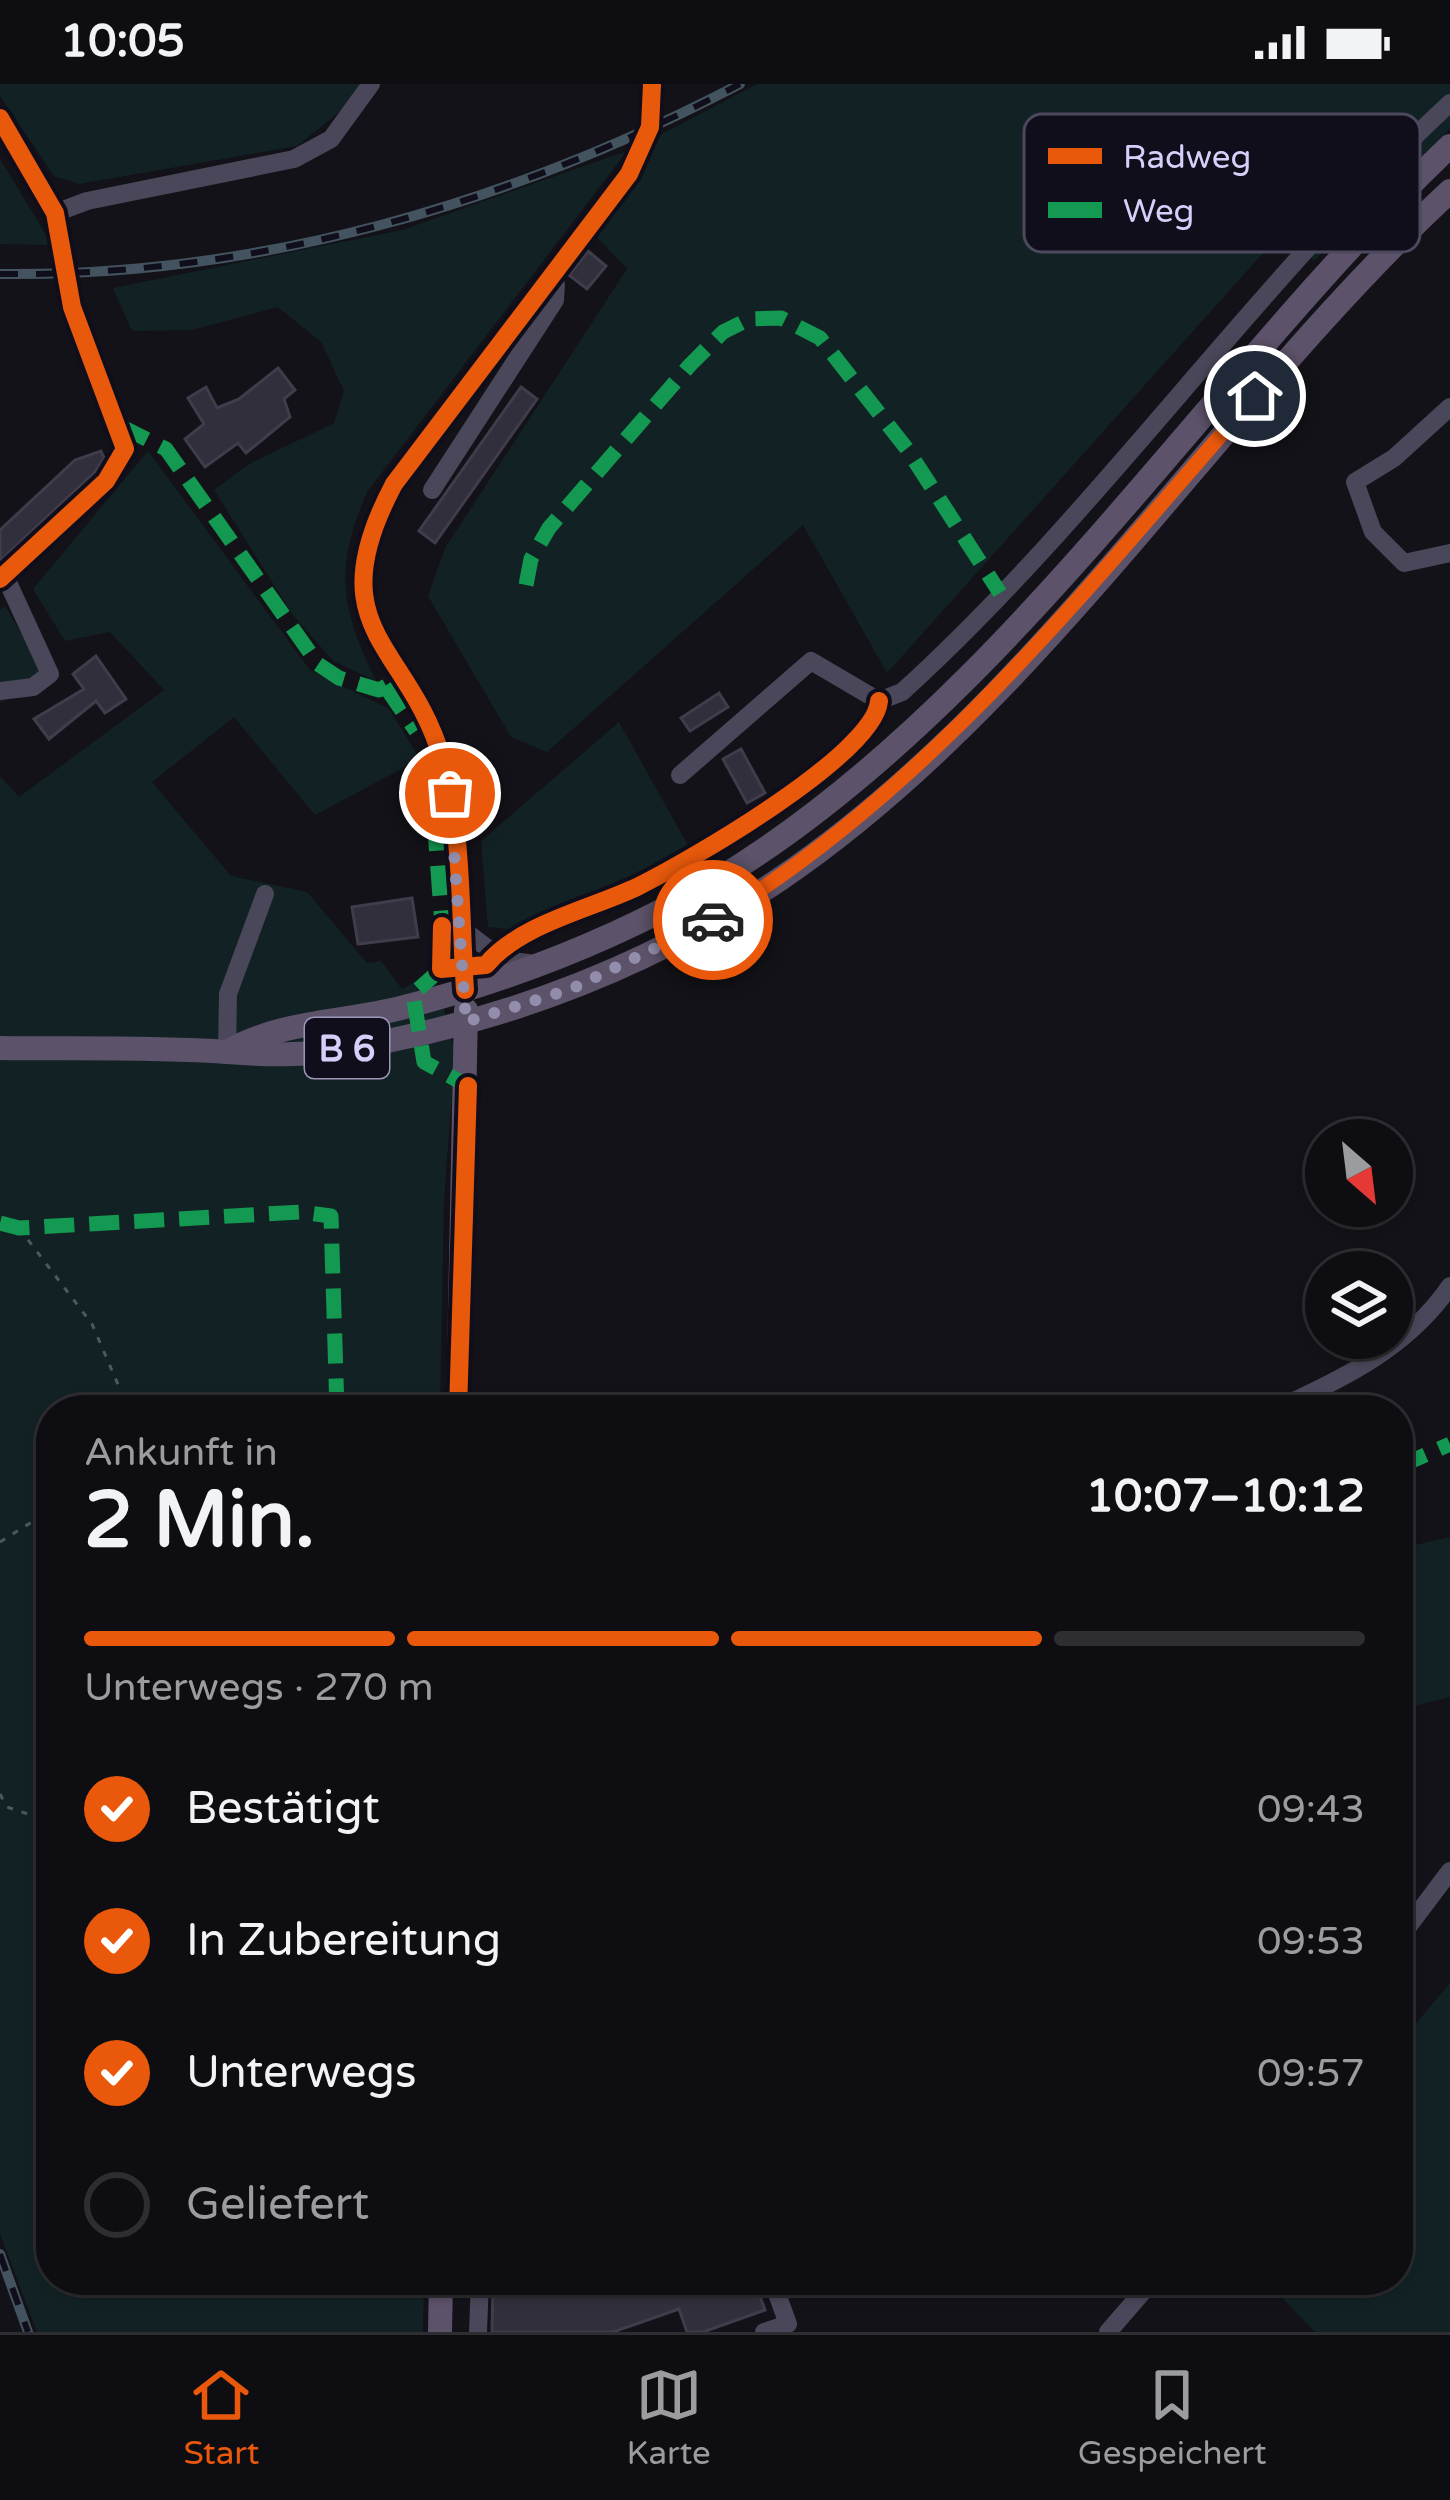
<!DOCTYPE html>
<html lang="de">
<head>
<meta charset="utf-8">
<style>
	body { margin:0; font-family:"Varela Round",sans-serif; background:#1c1c20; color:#f1f3f6; height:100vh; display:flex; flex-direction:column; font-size:45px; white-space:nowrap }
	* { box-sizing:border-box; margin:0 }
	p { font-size:39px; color:#9b9c9f }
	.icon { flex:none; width:66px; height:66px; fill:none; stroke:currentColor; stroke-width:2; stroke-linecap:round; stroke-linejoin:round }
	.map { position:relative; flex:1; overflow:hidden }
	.sheet { position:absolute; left:36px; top:1311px; width:1377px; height:900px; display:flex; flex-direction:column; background:#0e0e12; border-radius:48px; box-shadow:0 3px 9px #0004,0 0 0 3px #2e2e32 }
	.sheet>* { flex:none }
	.needle { width:78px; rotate:152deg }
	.controls { position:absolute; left:1305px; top:1035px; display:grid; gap:24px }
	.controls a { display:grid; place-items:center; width:108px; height:108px; border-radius:50%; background:#0e0e12; box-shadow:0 3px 9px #0004,0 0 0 3px #2e2e32; font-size:60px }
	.pin { position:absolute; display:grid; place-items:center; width:102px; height:102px; color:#fff; margin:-51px; border:6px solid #fff; border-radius:50%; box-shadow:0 3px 12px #0007 }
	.courier { position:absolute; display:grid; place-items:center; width:120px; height:120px; margin:-60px; border:9px solid #ea580c; border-radius:50%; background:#fff; color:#222; box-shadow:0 3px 15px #0007 }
	.overview em { font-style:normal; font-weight:700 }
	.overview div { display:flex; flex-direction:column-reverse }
	.overview { display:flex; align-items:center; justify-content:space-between; height:204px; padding:0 48px }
	h1 { font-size:78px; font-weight:700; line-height:90px }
	.bar { display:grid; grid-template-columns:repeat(4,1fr); gap:18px 12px; align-content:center; height:144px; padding:0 48px }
	.bar i { height:15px; border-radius:9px; background:#2e2e32 }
	.bar .selected { background:#ea580c }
	.bar p { grid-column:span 4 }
	ol { padding:0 48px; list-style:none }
	li { display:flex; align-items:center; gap:36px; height:132px }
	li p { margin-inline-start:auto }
	li .icon { padding:12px; border-radius:50%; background:#ea580c; color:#fff; stroke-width:4 }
	li:last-child { color:#9b9c9f }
	li i { width:66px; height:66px; border:6px solid #2e2e32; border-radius:50% }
	.status { display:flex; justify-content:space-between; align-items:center; height:84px; padding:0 60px; background:#0e0e12; direction:ltr }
	.status svg { height:33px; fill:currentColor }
	.tab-bar { display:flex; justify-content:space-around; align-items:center; height:168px; border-top:3px solid #2e2e32; background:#0e0e12; font-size:33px; color:#9b9c9f }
	.tab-bar a { display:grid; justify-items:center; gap:6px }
	.tab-bar .selected { color:#ea580c }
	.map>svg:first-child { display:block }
	.green { fill:#122224 }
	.building { fill:#312f3b; stroke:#403c4b; stroke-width:3 }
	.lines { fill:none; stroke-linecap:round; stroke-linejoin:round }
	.path { stroke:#4d5863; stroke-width:3; stroke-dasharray:6 9; stroke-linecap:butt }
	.minor { stroke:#494759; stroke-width:18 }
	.major { stroke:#5c5269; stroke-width:24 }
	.rail-casing { stroke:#43535f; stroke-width:10 }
	.rail { stroke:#110e1c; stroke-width:6; stroke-dasharray:18; stroke-linecap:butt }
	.quiet { stroke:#139951; stroke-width:15; stroke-dasharray:30 15; stroke-linecap:butt }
	.cycleway-casing { stroke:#110e1c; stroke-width:26 }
	.cycleway { stroke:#e8590c; stroke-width:18 }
	.done { stroke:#928daa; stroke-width:12; stroke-dasharray:0 21.6 }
	.route { stroke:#ea580c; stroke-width:15 }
	.labels { text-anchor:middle; stroke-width:9; stroke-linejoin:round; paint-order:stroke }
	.shield { fill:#110e1c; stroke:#9c95b7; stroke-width:3 }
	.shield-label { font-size:36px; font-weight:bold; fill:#d7cff9 }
	.key { fill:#110e1c; stroke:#4c485e; stroke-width:3 }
	.key-label { font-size:33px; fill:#d7cff9 }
</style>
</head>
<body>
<div class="status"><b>10:05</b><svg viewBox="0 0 49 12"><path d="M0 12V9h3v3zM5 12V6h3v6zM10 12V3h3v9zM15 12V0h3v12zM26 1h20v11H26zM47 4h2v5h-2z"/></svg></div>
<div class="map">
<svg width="1450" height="2248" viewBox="0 0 1450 2248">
	<rect width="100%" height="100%" fill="#131218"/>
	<!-- green -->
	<g class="green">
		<path d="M0,0H361L347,22L297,62L79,100L54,92L0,12Z"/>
		<path d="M757,0H1450V45L1314,177L1289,140L887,589L803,441L547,668L511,653L428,512L445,464L627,185L597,153L640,93L660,51Z"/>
		<path d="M627,67L367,408C334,484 340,523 376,597L333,577L293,531L214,406L249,380L334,339L344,307L321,258L278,223L192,246L132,247L113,204L402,146Z"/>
		<path d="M0,75L52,161L0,160Z"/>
		<path d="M148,367L310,586L389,625L420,675L315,731L234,633L152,698L231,792L307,808L367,879L381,877L402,905L434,887L455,968L444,1117L440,1326H51V2196H424L423,2248H37L0,2150V692L19,713L164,606L110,548L65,557L33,505Z"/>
		<path d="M5,522L45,590L0,619V525Z"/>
		<path d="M619,638L690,765L519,846L488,843L481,757Z"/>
		<path d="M1450,1453V1613L1398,1626V1465Z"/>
		<path d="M1450,1899V2248H1315L1265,2196H1398V1961Z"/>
	</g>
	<!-- building -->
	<g class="building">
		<path d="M588,167L606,182L587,205L569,191Z"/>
		<path d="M278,284L295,306L284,315L290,333L246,369L238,359L205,383L185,355L204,340L188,314L206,303L217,324L239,315Z"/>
		<path d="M521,303L537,315L435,459L419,447Z"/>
		<path d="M101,367L104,374L95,388L0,477V446L75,376Z"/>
		<path d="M96,572L126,615L105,629L96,617L49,655L34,635L84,605L73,590Z"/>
		<path d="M719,609L728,623L690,647L681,634Z"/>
		<path d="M741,665L765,709L747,719L723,675Z"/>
		<path d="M412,814L418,853L358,860L352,823Z"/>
		<path d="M493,2196H754L765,2226L703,2248H687L679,2225L613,2248H492Z"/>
	</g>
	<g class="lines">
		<!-- path -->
		<g class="path">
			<path d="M19,1144L92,1240L129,1326"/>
			<path d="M0,1458L51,1426"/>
			<path d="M0,1710L7,1723L31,1731L51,1720"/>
		</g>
		<!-- minor -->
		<g class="minor">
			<path d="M0,34L55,129L72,223L125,365L106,397L0,495"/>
			<path d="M55,129L87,117L294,75L331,55L371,0"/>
			<path d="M1450,323L1394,374L1355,398L1373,448L1404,479L1450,469"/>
			<path d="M432,406L555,216L556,200L548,193"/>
			<path d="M0,607L33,603L50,590L5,492"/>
			<path d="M680,691L811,577L879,617L902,608C1100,428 1253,201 1450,19"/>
			<path d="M462,845L503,876L536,880"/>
			<path d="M465,906C460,832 463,750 443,678C410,559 315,548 394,400L629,90L650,43L652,0"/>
			<path d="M227,968L228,910L265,810"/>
			<path d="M1275,1326C1342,1294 1406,1266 1450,1202"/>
			<path d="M1398,1856L1450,1787"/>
			<path d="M478,2248L480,2196"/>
			<path d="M764,2248L788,2240L772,2196"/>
			<path d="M1108,2248L1153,2196"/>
		</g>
		<!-- major -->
		<g class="major">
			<path d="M0,964C75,965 152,963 227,968C267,971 304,972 344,965C500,939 649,883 780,795C1042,617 1218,322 1450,107"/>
			<path d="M227,968C279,937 341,939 401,924C510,896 614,856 712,799C1003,626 1205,295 1450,62"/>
			<path d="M458,1326L466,926"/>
			<path d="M440,2248L441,2196"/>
		</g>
		<defs>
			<g id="rail">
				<path d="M0,190C259,193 512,119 740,0"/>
				<path d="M0,2170L28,2248"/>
			</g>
		</defs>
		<!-- rail casing -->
		<use href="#rail" class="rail-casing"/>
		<!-- rail -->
		<use href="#rail" class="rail"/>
		<!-- quiet -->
		<g class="quiet">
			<path d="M120,342L166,365L318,580L339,594L379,606L395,597"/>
			<path d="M526,501L531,475L549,444L690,281L723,248L749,235L781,234L820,254L907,365L1000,509"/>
			<path d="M385,602L416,647"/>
			<path d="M431,692L443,854"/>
			<path d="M441,885L413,910L424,978L468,1002"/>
			<path d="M0,1139L19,1144L301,1128L331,1132L337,1326"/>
			<path d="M1398,1383L1450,1360"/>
		</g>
		<defs>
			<g id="cycleway">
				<path d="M0,34L55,129L72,223L125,365L106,397L0,495"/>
				<path d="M442,842L441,885L486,881C520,840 588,826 637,803C688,778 875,670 879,617"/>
				<path d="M465,906C460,832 463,750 443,678C410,559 315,548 394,400L629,90L650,43L652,0"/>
				<path d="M458,1326L468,1002"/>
			</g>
		</defs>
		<!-- cycleway casing -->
		<use href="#cycleway" class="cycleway-casing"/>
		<!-- cycleway -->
		<use href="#cycleway" class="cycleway"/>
	</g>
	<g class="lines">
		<!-- done -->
		<path class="done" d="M450,709L466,938L571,905L713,836"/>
		<!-- route -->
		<path class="route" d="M713,836C931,705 1089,501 1255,312"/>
	</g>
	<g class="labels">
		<!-- shield labels -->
		<rect class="shield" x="305" y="934" width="84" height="60" rx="9"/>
		<g class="shield-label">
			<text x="347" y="977">B 6</text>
		</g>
	</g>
	<!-- legend -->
	<rect x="1024" y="30" width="396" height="138" rx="18" class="key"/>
	<rect x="1048" y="64" width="54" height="16" fill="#e8590c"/>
	<rect x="1048" y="118" width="54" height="16" fill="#139951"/>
	<g class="key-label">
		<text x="1123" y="84">Radweg</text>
		<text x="1123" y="138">Weg</text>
	</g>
</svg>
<div class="controls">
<a><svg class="needle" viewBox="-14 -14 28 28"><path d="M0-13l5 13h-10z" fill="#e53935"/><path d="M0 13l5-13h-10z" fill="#9b9c9f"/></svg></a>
<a><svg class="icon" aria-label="layers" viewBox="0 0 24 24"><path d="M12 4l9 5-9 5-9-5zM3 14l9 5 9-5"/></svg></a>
</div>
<div class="pin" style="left:450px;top:709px;background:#ea580c"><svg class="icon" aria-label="bag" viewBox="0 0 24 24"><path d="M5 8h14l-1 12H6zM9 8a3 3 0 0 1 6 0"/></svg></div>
<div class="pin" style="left:1255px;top:312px;background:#1f2937"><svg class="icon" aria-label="home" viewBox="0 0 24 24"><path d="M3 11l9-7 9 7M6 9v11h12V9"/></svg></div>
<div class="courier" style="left:713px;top:836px"><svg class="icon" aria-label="car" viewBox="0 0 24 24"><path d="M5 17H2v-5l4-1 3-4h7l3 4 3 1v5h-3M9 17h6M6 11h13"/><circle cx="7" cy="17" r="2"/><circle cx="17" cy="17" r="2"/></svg></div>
<section class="sheet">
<div class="overview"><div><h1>2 Min.</h1><p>Ankunft in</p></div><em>10:07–10:12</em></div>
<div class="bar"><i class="selected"></i><i class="selected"></i><i class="selected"></i><i></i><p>Unterwegs · 270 m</p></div>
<ol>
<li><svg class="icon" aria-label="check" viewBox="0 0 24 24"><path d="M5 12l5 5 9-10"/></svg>Bestätigt<p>09:43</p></li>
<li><svg class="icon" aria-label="check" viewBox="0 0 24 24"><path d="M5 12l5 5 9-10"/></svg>In Zubereitung<p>09:53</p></li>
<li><svg class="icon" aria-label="check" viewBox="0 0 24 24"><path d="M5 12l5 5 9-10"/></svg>Unterwegs<p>09:57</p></li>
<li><i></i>Geliefert</li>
</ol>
</section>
</div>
<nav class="tab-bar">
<a class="selected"><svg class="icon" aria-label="home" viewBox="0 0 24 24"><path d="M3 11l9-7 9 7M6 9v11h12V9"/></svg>Start</a>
<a><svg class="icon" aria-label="map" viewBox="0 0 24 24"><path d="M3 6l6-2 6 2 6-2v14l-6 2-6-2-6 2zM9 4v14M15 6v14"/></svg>Karte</a>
<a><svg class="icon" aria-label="saved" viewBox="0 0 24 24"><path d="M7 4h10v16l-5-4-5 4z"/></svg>Gespeichert</a>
</nav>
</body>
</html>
